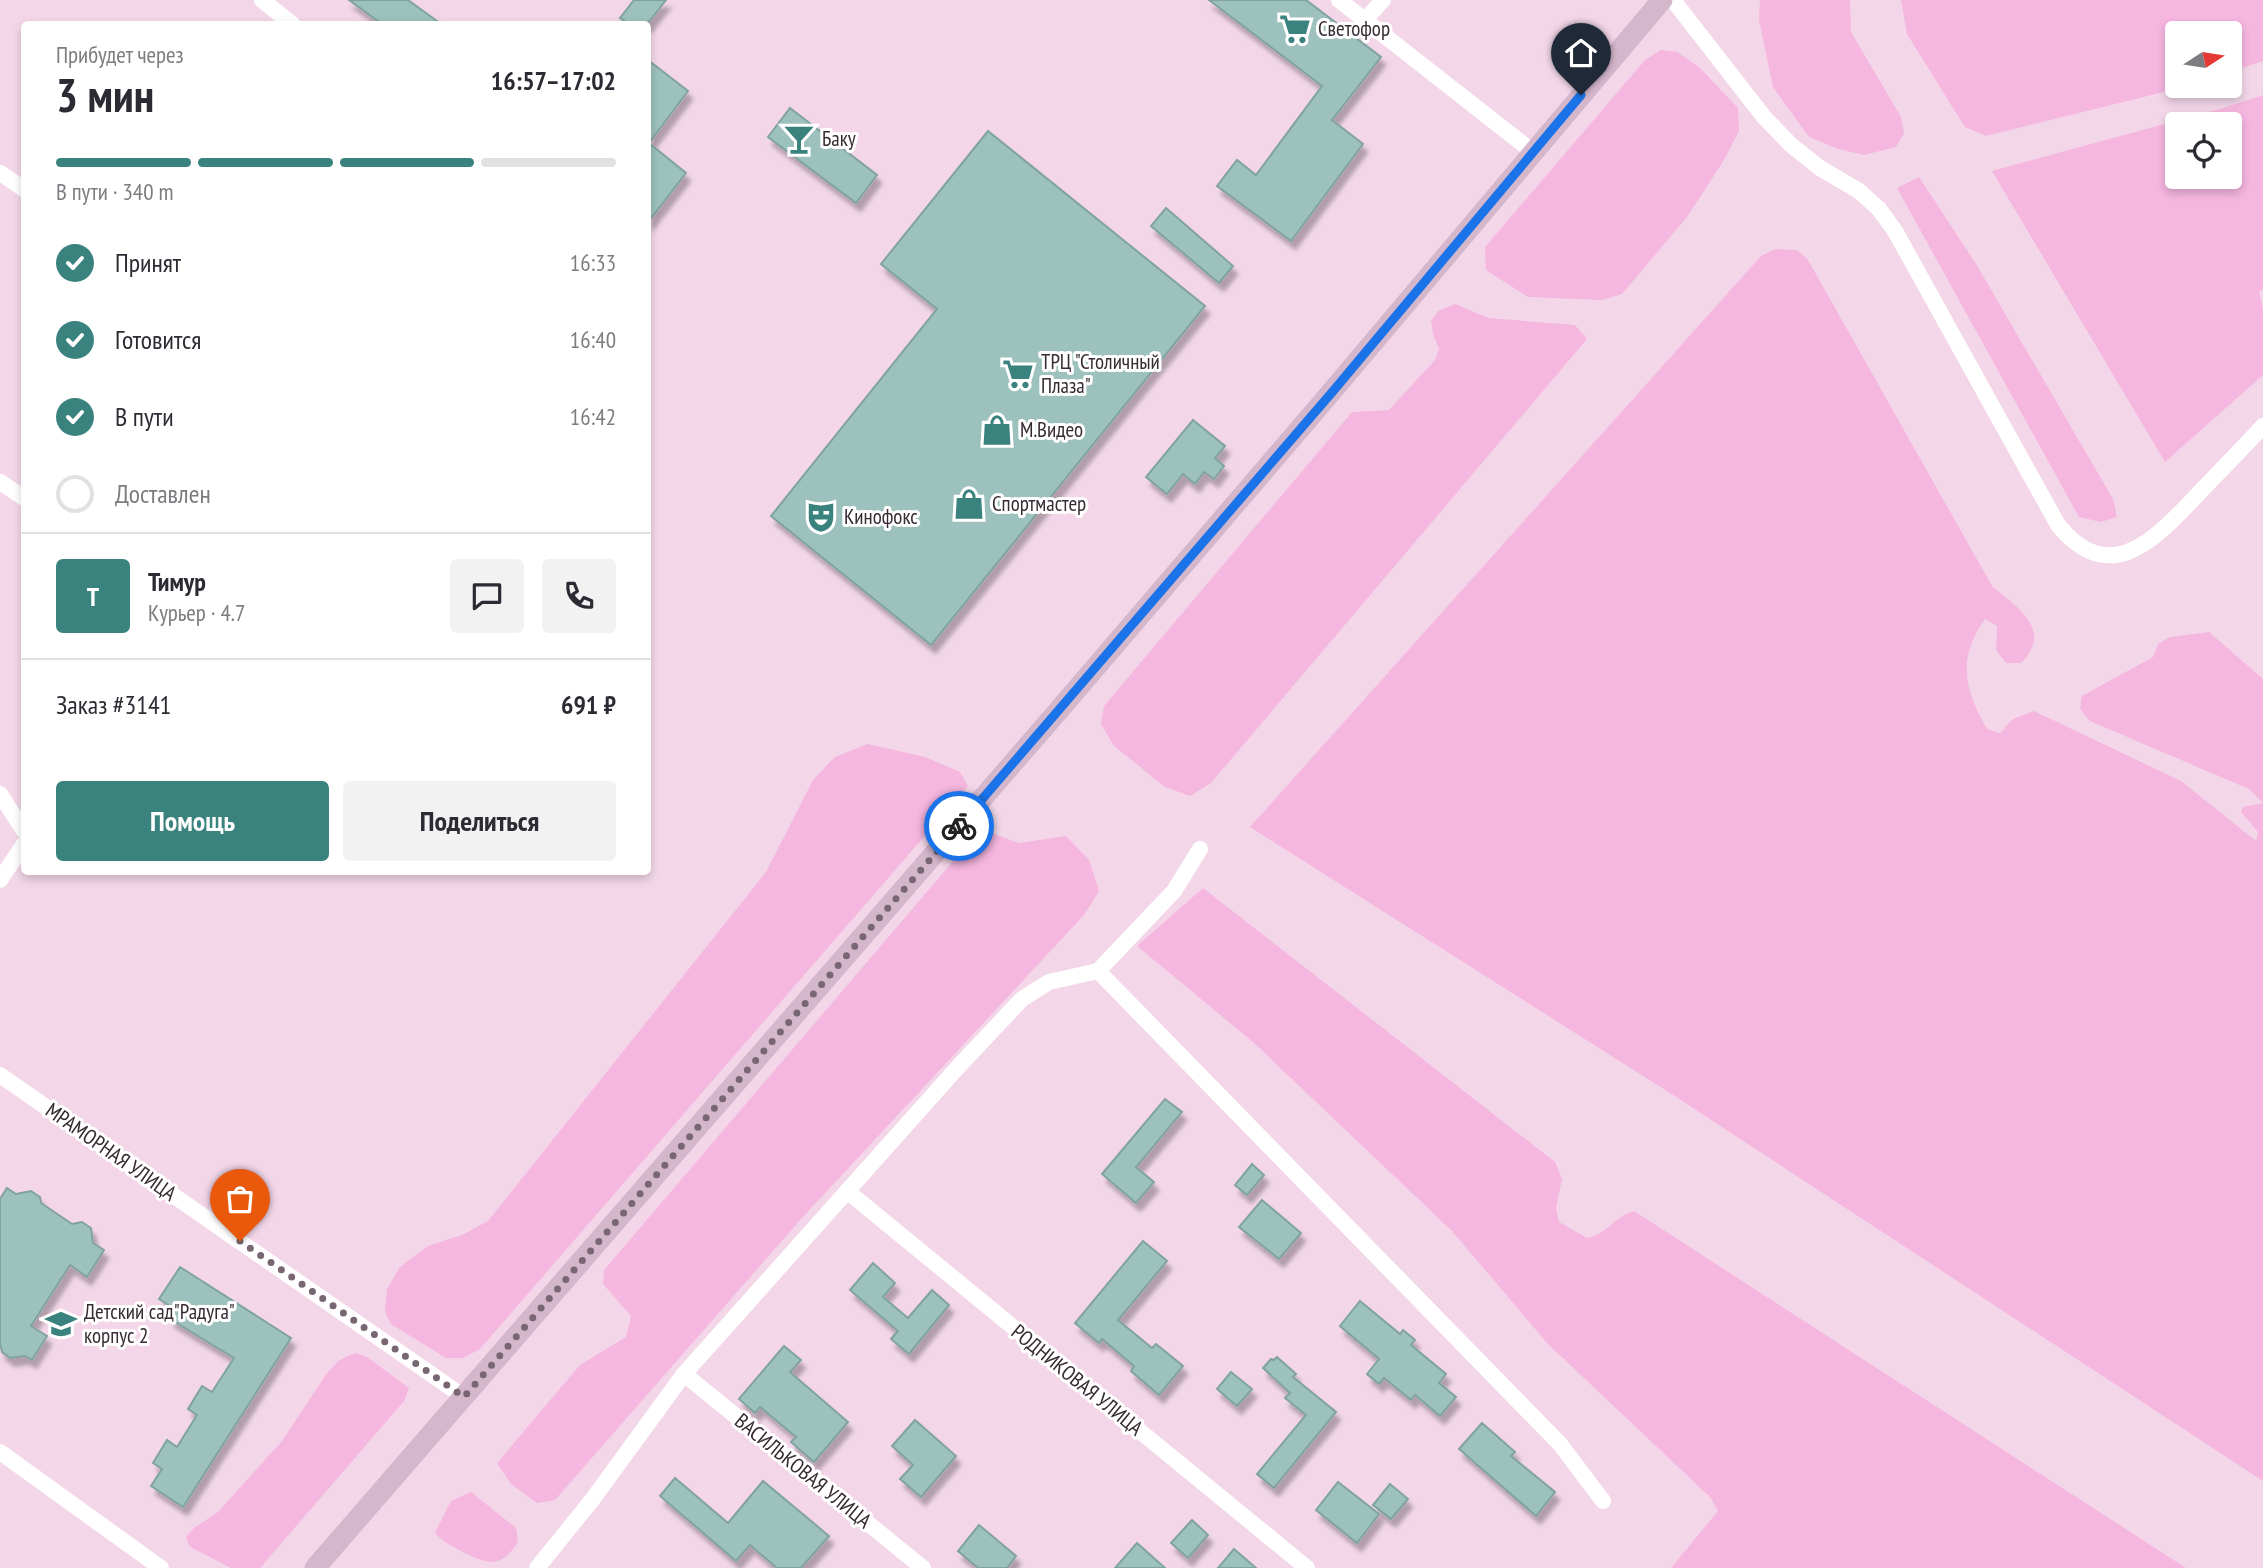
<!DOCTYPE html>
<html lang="ru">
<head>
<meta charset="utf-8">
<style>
	body { margin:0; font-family:"PT Sans Narrow",sans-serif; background:#f2f2f3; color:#2b2b33; height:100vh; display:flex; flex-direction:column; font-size:26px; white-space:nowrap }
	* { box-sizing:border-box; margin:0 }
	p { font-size:23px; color:#7c7c81 }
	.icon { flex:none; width:38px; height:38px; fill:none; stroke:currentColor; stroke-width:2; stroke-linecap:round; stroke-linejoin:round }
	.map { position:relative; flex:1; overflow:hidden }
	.sheet { position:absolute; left:21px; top:21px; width:630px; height:854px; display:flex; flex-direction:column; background:#fff; border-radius:7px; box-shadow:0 4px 10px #0003 }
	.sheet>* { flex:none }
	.needle { width:46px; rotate:78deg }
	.fabs { position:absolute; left:2165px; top:21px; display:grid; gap:14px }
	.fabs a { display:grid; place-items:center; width:77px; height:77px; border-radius:7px; background:#fff; box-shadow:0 4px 10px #0003; font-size:35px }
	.pin { position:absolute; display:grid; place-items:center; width:60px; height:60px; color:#fff; margin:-72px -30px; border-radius:50% 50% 50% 0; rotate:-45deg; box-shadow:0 0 7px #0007 }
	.pin .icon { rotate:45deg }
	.courier { position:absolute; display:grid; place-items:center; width:70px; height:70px; margin:-35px; border:5px solid #1a73e8; border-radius:50%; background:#fff; color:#222; box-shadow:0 2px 9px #0007 }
	.summary em { font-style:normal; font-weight:700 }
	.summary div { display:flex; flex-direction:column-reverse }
	.summary { display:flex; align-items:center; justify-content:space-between; height:119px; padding:0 35px }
	h1 { font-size:46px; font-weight:700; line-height:52px }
	.bar { display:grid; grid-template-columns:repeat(4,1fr); gap:10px 7px; align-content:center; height:84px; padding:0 35px }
	.bar i { height:9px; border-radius:5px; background:#e1e1e2 }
	.bar .on { background:#3a827d }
	.bar p { grid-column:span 4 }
	.line { display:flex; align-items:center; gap:18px; padding:0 35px; border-top:2px solid #e1e1e2 }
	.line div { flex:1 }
	.round { display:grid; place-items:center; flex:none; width:74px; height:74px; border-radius:7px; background:#f2f2f3 }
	ol { padding:0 35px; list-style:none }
	li { display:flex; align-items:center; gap:21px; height:77px }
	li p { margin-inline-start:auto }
	li .icon { padding:7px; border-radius:50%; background:#3a827d; color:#fff; stroke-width:4 }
	li:last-child { color:#7c7c81 }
	li i { width:38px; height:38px; border:4px solid #e1e1e2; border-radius:50% }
	.action { display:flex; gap:14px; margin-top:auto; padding:14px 35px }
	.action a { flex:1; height:80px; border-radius:7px; background:#3a827d; color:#fff; font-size:28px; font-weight:700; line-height:80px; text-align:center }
	.action a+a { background:#f2f2f3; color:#2b2b33 }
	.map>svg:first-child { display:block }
	.green { fill:#f5b6e0; fill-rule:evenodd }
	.building { fill:#9dc1bd; stroke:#80a3a0; stroke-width:2; filter:url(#shadow) }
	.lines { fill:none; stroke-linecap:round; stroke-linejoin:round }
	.street { stroke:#fff; stroke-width:16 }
	.secondary { stroke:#d5b7cc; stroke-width:21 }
	.done { stroke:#786772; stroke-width:7; stroke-dasharray:0 12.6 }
	.route { stroke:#1a73e8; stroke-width:9 }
	.labels { text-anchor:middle; stroke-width:6; stroke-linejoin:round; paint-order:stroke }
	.poi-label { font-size:21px; fill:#362b32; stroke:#fff; text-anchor:start }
	.street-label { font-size:21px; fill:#362b32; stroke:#fff }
</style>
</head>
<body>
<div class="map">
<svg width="2263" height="1568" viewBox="0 0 2263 1568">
	<defs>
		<filter id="shadow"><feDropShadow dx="4.5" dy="8" stdDeviation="2" flood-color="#0004"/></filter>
	</defs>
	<rect width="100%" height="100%" fill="#f3d7e9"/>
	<!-- green -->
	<g class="green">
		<path d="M1760,0H1850L1851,32L1901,117L1904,134L1896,147L1864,155L1838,149L1809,137L1773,87L1759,20Z"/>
		<path d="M1901,0H2263V61L2230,72V33H2177V86H2188L1986,136L1965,127L1907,34Z"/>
		<path d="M1661,50L1677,52L1700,68L1738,108L1739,131L1724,160L1687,217L1622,294L1602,300L1528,297L1486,270L1485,247L1645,60Z"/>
		<path d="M2263,95V289L2259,292L2263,309V375L2165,462L1992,171L2220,109ZM2177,124H2230V177H2177Z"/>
		<path d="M1919,177L1976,264L2113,499L2117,517L2101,522L2079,517L1897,188Z"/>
		<path d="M1775,249L1797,250L1808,260L1992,586C2017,607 2054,630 2021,663H2006L1996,650L1997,626L1985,619C1957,658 1964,689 1987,729L2000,733L2013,719L2034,711L2181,781L2256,841L2258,832L2241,812L2243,807L2263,803L2249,789L2090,721L2080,709L2082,696L2153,657L2158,644L2170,637L2209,632L2263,679V1481L1670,1093L1250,827L1761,256Z"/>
		<path d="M1455,304L1488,318L1575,325L1587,339L1211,783L1190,796L1165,787L1114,746L1101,724L1104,706L1352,412L1389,410L1435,360L1439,349L1433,334L1431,321L1438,311Z"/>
		<path d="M868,744L925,757L960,772L968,786L480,1349L463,1358H446L391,1324L385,1312L387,1289L400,1267L428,1246L462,1235L488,1221L766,872L813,780L835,757Z"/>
		<path d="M978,832H989L1019,843L1066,836L1089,860L1099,891L1084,915L801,1219L555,1500L537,1503L511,1484L497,1463L580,1365L626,1337L631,1316L603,1284L604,1270Z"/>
		<path d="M1203,888L1555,1162L1562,1179L1556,1208L1559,1222L1587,1238C1609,1233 1614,1217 1634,1211L2186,1568H1671L1718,1511L1711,1498L1548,1344L1452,1231L1254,1043L1137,946Z"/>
		<path d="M355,1353L367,1357L409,1388L404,1401L260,1568H231L190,1547L186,1537L194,1528L218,1512L282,1441L325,1376L338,1361Z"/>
		<path d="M471,1492L516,1528L518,1542C501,1568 488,1565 463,1552C452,1546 443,1542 435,1533L451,1501Z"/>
	</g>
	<!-- building -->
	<g class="building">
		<path d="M349,0H408L441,24H382Z"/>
		<path d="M634,0H666L647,24H629L620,18Z"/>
		<path d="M1209,0H1306L1381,57L1332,120L1363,144L1291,241L1217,186L1237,160L1256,175L1322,86Z"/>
		<path d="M648,60L688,91L649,143L686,173L648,222Z"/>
		<path d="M790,108L877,175L856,203L768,137Z"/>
		<path d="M988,131L1205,306L931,645L771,516L937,309L881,264Z"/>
		<path d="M1166,208L1233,266L1219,283L1151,226Z"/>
		<path d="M1193,420L1225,446L1215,458L1224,466L1214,479L1204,472L1195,484L1183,474L1167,494L1146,477Z"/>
		<path d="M1165,1099L1182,1112L1136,1167L1154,1182L1136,1203L1102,1174Z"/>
		<path d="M1252,1164L1264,1175L1247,1195L1235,1185Z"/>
		<path d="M7,1188L16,1194L31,1191L40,1197L41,1203L72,1224L82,1222L91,1228L93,1243L104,1250L87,1277L70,1265L31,1326L47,1336L32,1360L25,1356L10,1358L2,1352L0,1343V1199Z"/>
		<path d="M1262,1200L1301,1233L1279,1259L1239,1227Z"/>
		<path d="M1143,1241L1167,1261L1118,1320L1152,1348L1156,1344L1183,1366L1159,1395L1131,1371L1134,1366L1102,1339L1099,1343L1075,1323Z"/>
		<path d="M873,1263L895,1283L883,1297L908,1318L932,1290L949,1305L909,1354L891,1339L898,1331L850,1290Z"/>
		<path d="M180,1267L291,1338L183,1507L151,1486L162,1469L153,1463L167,1440L177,1447L197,1415L188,1409L202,1386L212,1392L234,1358L170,1319L176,1310L159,1299Z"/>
		<path d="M1360,1301L1400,1334L1403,1330L1415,1340L1411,1345L1446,1374L1439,1383L1456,1397L1440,1416L1415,1395L1411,1400L1384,1378L1379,1384L1367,1374L1379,1359L1340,1326Z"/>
		<path d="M784,1346L801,1360L790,1372L848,1422L814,1462L791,1442L796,1437L760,1407L755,1413L739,1399Z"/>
		<path d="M1277,1357L1296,1374L1293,1377L1336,1412L1274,1488L1257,1474L1306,1415L1285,1398L1290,1393L1263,1368L1271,1359L1274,1360Z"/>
		<path d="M1231,1372L1252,1389L1237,1406L1217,1389Z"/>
		<path d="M915,1420L956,1456L921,1497L900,1479L913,1465L892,1446Z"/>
		<path d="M1482,1423L1515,1452L1511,1456L1555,1492L1536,1516L1459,1449Z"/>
		<path d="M675,1478L728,1523L763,1481L829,1536L801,1568H777L750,1545L736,1561L660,1496Z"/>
		<path d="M1338,1482L1379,1514L1357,1543L1316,1510Z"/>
		<path d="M1390,1484L1408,1499L1391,1519L1373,1505Z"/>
		<path d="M1192,1520L1208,1535L1188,1558L1171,1543Z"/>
		<path d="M979,1525L1016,1556L1007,1568H978L958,1551Z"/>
		<path d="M1137,1543L1165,1568H1115Z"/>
		<path d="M1234,1549L1256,1568H1218Z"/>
	</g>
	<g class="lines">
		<!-- street -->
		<g class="street">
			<path d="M262,0L292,24"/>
			<path d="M1339,0L1533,152"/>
			<path d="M1673,0L1764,117L1791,145L1820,168L1859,191L1879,209L1895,231L2058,525C2111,590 2157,537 2199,493C2220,471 2242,449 2263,426"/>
			<path d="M1365,20L1383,0"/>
			<path d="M0,173L24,189"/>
			<path d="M0,482L24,498"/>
			<path d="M0,794L24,831"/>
			<path d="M0,880L24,844"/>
			<path d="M1098,971L1560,1444L1603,1501"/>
			<path d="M0,1075L464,1397"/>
			<path d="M847,1191L1307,1568"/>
			<path d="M684,1374L923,1568"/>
			<path d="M0,1452L161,1568"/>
			<path d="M537,1568L592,1500L684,1374L958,1067L1022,999L1049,982L1098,971L1174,891L1200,849"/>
		</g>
		<!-- secondary -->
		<path class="secondary" d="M315,1568L1059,710L1333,390L1662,0"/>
	</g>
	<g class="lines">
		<!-- done -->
		<path class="done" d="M240,1241L464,1397L959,826"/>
		<!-- route -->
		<path class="route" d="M959,826L1334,390L1581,95"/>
	</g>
	<!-- icons -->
	<defs>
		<symbol id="supermarket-bare" viewBox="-9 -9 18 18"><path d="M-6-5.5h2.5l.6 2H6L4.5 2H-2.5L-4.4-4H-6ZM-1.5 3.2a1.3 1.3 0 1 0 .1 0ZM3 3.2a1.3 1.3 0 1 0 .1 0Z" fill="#3a827d" stroke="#fff" stroke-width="2.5" paint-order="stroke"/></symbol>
		<symbol id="bar-bare" viewBox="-9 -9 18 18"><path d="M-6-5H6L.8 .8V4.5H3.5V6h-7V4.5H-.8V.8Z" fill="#3a827d" stroke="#fff" stroke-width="2.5" paint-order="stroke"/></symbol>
		<symbol id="shop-bare" viewBox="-9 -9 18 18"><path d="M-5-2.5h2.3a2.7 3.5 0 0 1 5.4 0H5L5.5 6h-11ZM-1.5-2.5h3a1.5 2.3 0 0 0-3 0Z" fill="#3a827d" stroke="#fff" stroke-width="2.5" paint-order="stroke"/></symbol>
		<symbol id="theatre-bare" viewBox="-9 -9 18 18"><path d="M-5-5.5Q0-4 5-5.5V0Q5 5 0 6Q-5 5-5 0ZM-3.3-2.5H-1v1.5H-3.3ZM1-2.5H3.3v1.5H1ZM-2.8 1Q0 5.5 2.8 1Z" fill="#3a827d" stroke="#fff" stroke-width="2.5" paint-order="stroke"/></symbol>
		<symbol id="school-bare" viewBox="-9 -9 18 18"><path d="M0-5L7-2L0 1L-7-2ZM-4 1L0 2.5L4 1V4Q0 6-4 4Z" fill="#3a827d" stroke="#fff" stroke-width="2.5" paint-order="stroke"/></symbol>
	</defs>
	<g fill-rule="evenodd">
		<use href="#supermarket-bare" x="1273" y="7" width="44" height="44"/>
		<use href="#bar-bare" x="777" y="117" width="44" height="44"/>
		<use href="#supermarket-bare" x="996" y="352" width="44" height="44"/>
		<use href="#shop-bare" x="975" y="408" width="44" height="44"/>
		<use href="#shop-bare" x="947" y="482" width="44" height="44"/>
		<use href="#theatre-bare" x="799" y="495" width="44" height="44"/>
		<use href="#school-bare" x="39" y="1302" width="44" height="44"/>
	</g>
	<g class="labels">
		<!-- poi labels -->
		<g class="poi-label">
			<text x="1318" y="36">Светофор</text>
			<text x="822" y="146">Баку</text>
			<text x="1041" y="369">ТРЦ "Столичный<tspan x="1041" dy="24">Плаза"</tspan></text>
			<text x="1020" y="437">М.Видео</text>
			<text x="992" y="511">Спортмастер</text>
			<text x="844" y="524">Кинофокс</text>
			<text x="84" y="1319">Детский сад"Радуга"<tspan x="84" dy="24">корпус 2</tspan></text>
		</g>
		<!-- street labels -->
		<g class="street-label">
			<text transform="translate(111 1152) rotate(35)" y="7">МРАМОРНАЯ УЛИЦА</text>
			<text transform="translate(1077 1380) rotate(39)" y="7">РОДНИКОВАЯ УЛИЦА</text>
			<text transform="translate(803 1471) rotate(39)" y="7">ВАСИЛЬКОВАЯ УЛИЦА</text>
		</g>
	</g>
</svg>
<div class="fabs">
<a><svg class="needle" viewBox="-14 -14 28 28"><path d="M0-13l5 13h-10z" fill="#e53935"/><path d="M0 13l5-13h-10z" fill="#7c7c81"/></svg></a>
<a><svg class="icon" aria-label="locate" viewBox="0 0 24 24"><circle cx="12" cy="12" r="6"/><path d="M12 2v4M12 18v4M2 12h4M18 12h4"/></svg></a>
</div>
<div class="pin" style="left:240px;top:1241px;background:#ea580c"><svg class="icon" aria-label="bag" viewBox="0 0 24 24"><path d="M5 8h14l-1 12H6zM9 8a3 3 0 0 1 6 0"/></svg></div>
<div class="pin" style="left:1581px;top:95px;background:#1f2937"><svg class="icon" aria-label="home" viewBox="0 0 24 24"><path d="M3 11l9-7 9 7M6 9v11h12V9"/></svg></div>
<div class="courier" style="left:959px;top:826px"><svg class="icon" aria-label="bike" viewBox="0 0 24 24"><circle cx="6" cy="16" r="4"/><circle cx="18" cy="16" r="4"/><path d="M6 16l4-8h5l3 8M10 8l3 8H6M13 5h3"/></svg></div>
<section class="sheet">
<div class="summary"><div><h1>3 мин</h1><p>Прибудет через</p></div><em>16:57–17:02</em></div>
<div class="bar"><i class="on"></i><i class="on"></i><i class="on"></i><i></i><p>В пути · 340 m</p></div>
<ol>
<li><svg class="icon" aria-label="check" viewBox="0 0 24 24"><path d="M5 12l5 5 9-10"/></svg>Принят<p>16:33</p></li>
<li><svg class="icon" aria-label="check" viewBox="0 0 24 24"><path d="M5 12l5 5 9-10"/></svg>Готовится<p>16:40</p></li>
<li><svg class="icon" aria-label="check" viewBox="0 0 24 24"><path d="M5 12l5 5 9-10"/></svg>В пути<p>16:42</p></li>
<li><i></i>Доставлен</li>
</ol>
<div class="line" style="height:126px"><b class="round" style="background:#3a827d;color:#fff">Т</b><div><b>Тимур</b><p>Курьер · 4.7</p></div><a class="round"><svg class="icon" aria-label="chat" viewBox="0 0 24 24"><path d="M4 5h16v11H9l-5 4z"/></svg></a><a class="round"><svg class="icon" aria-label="phone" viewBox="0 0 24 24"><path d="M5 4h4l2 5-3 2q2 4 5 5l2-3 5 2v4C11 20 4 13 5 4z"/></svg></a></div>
<div class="line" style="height:91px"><div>Заказ #3141</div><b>691 ₽</b></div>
<div class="action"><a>Помощь</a><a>Поделиться</a></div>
</section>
</div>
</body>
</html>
